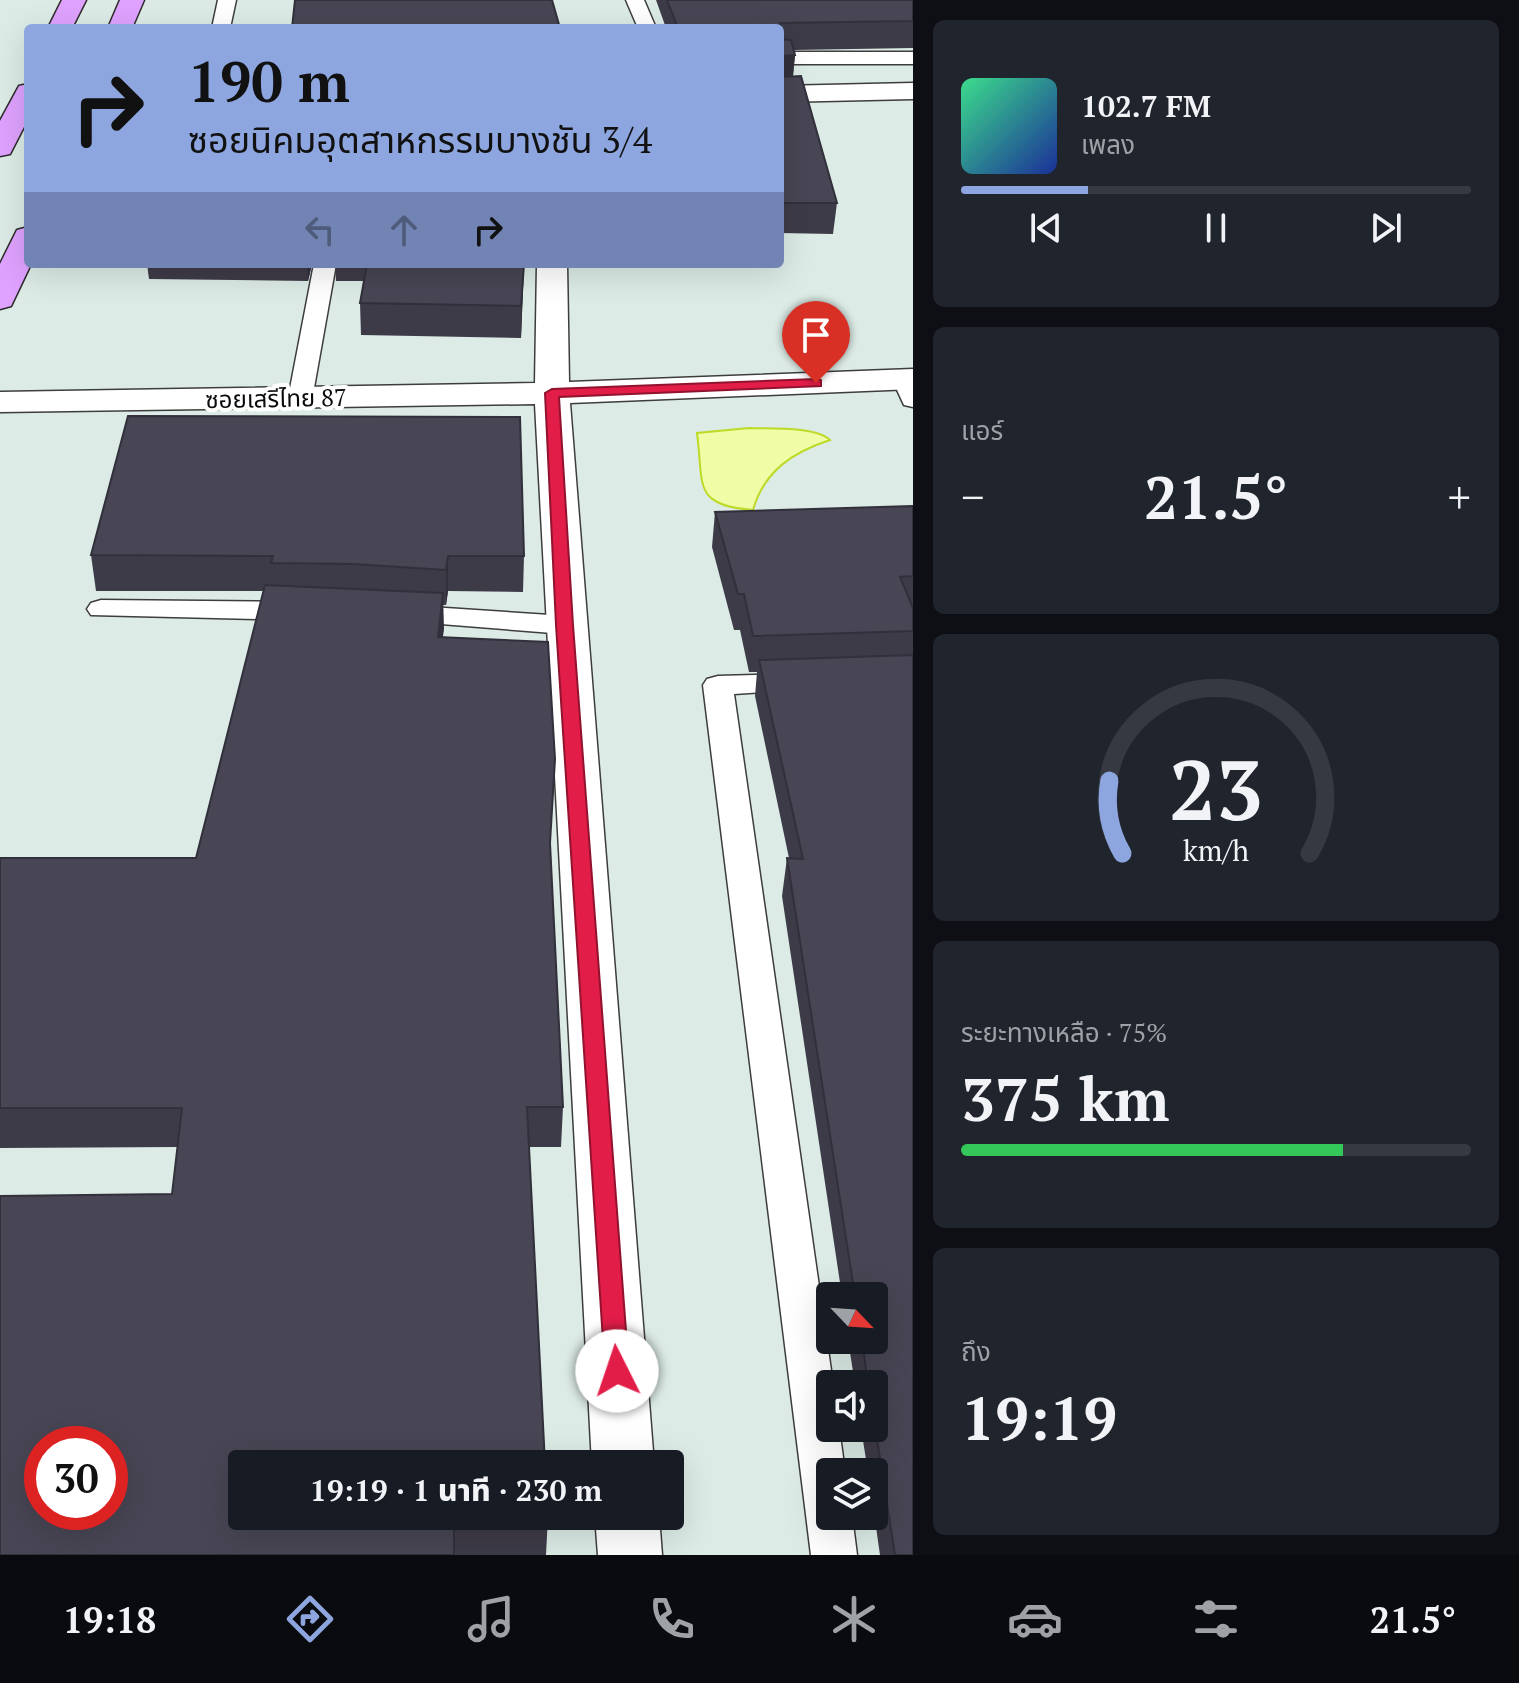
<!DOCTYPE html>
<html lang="th">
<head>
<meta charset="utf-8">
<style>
  body { margin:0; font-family:"PT Serif","Noto Sans Thai",serif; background:#20242c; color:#f1f3f6; height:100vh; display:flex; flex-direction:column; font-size:30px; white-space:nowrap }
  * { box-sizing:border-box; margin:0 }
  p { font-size:26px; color:#9ea1a6 }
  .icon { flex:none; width:44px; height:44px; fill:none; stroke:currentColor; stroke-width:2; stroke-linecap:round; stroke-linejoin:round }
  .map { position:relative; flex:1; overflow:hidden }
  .drawer { display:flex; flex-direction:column; gap:20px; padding:20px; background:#0d0f14; width:606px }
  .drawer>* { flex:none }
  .guide { position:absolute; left:24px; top:24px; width:760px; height:244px; border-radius:8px; box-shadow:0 8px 32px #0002; background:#8ea6e0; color:#111; overflow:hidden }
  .needle { width:52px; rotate:115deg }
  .fabs { position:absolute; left:816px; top:1282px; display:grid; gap:16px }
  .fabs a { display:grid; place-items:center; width:72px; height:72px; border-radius:8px; background:#171b24; box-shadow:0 8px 32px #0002; font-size:40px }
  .speed { position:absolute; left:24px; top:1426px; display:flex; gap:16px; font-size:40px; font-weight:700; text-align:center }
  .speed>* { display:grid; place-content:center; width:104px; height:104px; border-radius:50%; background:#171b24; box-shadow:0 8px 32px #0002; line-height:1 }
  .speed .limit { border:12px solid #d22; background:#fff; color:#111 }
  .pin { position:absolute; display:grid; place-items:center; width:68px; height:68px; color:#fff; margin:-82px -34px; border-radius:50% 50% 50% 0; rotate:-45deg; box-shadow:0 0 8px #0007 }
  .pin .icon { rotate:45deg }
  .me { position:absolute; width:88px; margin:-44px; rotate:356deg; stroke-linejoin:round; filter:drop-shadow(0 0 6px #0008) }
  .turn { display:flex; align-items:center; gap:28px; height:168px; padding:0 32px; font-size:36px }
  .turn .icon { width:104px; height:104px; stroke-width:2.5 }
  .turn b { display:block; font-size:56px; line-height:68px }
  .lanes { display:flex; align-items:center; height:76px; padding:0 32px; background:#0003; justify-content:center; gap:40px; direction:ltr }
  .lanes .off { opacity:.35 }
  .big { font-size:60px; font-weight:800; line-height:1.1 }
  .drawer .widget { flex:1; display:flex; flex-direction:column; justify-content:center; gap:12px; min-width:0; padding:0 28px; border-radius:12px; background:#20242c }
  .drawer .dial { align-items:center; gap:0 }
  .dial svg { height:208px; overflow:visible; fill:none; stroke:#363941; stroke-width:7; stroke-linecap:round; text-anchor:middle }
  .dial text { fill:#f1f3f6; stroke:none }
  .song { display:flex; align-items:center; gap:24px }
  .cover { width:96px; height:96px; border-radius:12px; background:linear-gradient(135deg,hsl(150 70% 55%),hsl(230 70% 35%)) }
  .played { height:8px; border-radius:4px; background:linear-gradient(90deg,#8ea6e0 25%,#363941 25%) }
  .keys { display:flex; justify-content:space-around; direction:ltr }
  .heat { display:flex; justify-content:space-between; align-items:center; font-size:44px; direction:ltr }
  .charge { height:12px; border-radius:6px; background:linear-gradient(90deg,#34c759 75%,#363941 0) }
  .trip { position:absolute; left:228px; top:1450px; width:456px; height:80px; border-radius:8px; background:#171b24; box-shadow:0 8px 32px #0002; font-weight:800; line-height:80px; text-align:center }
  .menu { display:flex; height:128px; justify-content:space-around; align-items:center; background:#090b0e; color:#9ea1a6 }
  .menu .icon { width:56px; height:56px }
  .menu .on { color:#8ea6e0 }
  .menu b { font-size:36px; color:#f1f3f6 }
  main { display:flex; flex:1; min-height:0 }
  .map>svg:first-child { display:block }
  .industrial { fill:#dcebe6; fill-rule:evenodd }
  .water { fill:#f0fca6; stroke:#bcda26; stroke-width:2 }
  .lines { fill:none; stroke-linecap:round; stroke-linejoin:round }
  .lane-casing { stroke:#3d3d3d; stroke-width:3 }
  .street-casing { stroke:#3d3d3d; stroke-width:3 }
  .secondary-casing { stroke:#2c2c2c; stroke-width:3 }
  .lane { fill:#fff; fill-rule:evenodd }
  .street { fill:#fff; fill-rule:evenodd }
  .secondary { fill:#dfa2ff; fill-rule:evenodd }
  .wall { fill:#3e3b48 }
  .shaded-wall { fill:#32303b }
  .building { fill:#484554; stroke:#32303b; stroke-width:2; fill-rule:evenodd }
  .route { fill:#e11d48; stroke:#92132f; stroke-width:2 }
  .labels { text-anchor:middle; stroke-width:8; stroke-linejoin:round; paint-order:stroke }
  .far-street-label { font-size:24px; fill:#0a0a0a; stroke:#fff }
</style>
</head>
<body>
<main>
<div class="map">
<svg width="913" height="1555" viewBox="0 0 913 1555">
  <rect width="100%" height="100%" fill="#f5e7ff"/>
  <!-- industrial -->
  <path class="industrial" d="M0,0H913V1555H0ZM28,28H780V264H28ZM830,1296H874V1340H830ZM830,1384H874V1428H830ZM42,1444H110V1512H42ZM242,1464H670V1516H242ZM830,1472H874V1516H830Z"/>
  <!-- water -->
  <path class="water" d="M749,428C768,429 816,426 830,440C793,452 764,471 753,510C692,505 704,486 697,433Z"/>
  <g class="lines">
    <!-- lane casing -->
    <g class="lane-casing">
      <g id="lane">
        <polygon points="218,0 236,0 230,28 212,28"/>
        <polygon points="626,0 644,0 656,28 638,28"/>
        <rect x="780" y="52" width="133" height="12"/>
        <polygon points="314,264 336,264 312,399 309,404 291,404 288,399"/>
        <polygon points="904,372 913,374 913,407 904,405 892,379 895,374"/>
        <polygon points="101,600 302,602 312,605 316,611 312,617 302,620 91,615 87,609 91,603"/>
        <polygon points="400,605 565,616 575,619 580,625 575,631 565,634 390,620 386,614 390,608"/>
        <polygon points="797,674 808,677 812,683 808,689 734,694 833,1384 830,1384 830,1428 839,1428 845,1472 830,1472 830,1516 852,1516 857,1555 811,1555 703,685 707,679 718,676"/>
      </g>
    </g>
    <!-- street casing -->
    <g class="street-casing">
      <g id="street">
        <polygon points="913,83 913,99 780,102 780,86"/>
        <polygon points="537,264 567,264 569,382 913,369 913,389 570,403 654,1464 592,1464 535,404 0,412 0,392 535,383"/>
        <polygon points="595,1516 659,1516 662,1555 598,1555"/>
      </g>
    </g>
    <!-- secondary casing -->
    <g class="secondary-casing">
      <g id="secondary">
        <polygon points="62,0 86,0 72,28 48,28"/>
        <polygon points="120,0 144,0 132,28 108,28"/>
        <polygon points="28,84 28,119 10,154 0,156 0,121 19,86"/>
        <polygon points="28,227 28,264 31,264 11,306 0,309 0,264 17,230"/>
      </g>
    </g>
    <!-- lane -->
    <use href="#lane" class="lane"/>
    <!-- street -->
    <use href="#street" class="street"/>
    <!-- secondary -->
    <use href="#secondary" class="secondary"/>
  </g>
  <!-- wall -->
  <g class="wall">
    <polygon points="656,0 913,0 913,48 794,50 795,55 793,77 837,203 833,234 780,233 780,28 666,28"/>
    <polygon points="147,264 312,264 308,281 149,279"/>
    <polygon points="335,264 524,264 521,338 361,335 360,303 364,281 336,281"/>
    <polygon points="913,506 913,1555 880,1555 874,1513 874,1472 868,1472 861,1428 874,1428 874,1384 855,1384 848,1340 874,1340 874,1296 842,1296 782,896 787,858 789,858 755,696 757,672 749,672 740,630 734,630 712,547 715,512"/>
    <polygon points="91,555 524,556 523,592 448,591 446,605 443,605 442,638 550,849 563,1107 561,1147 529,1147 548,1516 546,1555 0,1555 172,1194 178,1147 0,1148 0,858 196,858 264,591 96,591"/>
  </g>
  <!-- shaded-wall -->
  <g class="shaded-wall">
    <polygon points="795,55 792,83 780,84 781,56"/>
    <polygon points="307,264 312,264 308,281"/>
    <polygon points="524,264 521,338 521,306"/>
    <polygon points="448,556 448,591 446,605 446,570"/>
    <polygon points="443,593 444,629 438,674 438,637"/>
  </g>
  <!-- building -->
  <g class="building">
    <polygon points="295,0 552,0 560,28 292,28"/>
    <polygon points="667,0 913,0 913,21 780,23 781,39 791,40 795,55 781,56 780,68 780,28 678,28"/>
    <polygon points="780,74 783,77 801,76 837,203 780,203"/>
    <polygon points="367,264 524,264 521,306 360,303"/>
    <polygon points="128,416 520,417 524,556 448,556 446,570 353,564 271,563 273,556 91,555"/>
    <polygon points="913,506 913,576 900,577 913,608 913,631 753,636 744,594 738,594 715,512"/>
    <path d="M265,585L443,593L438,637L548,642L555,759L550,843L563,1107H527L545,1464H242V1516H548V1520L454,1522V1555H0V1196L172,1194L182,1108H0V858H196ZM42,1444H110V1512H42Z"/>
    <polygon points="913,655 913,1555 895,1555 874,1420 874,1384 868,1384 862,1340 874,1340 874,1296 855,1296 787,858 803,859 759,660"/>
  </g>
  <!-- route -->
  <polygon class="route" points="816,379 821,380 821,386 559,397 573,625 629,1371 625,1378 617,1381 608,1378 605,1371 556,625 545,393 552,389"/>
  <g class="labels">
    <!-- far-street labels -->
    <g class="far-street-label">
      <text transform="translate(276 399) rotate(-1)" y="8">ซอยเสรีไทย 87</text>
    </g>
  </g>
</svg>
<div class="fabs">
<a><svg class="needle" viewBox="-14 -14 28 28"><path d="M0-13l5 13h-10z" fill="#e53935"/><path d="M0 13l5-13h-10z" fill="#9ea1a6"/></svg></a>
<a><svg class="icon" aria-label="sound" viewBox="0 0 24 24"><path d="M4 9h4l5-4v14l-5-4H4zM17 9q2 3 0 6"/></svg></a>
<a><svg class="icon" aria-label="layers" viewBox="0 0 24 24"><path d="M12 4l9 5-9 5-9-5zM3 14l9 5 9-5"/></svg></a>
</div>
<div class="speed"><div class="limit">30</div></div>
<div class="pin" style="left:816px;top:383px;background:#d93025"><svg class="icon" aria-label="arrive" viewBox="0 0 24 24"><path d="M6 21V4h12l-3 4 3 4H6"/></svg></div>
<svg class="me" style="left:617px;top:1371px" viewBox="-20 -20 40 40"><circle r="19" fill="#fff"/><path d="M0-13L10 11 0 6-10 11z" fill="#e11d48"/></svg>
<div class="trip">19:19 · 1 นาที · 230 m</div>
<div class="guide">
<div class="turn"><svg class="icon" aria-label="right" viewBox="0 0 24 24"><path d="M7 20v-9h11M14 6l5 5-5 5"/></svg><div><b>190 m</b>ซอยนิคมอุตสาหกรรมบางชัน 3/4</div></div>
<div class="lanes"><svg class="icon off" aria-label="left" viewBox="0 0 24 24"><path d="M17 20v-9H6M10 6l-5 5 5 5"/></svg><svg class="icon off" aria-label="ahead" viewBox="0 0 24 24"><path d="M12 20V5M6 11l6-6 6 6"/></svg><svg class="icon" aria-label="right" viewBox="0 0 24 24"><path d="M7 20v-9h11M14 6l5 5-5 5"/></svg></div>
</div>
</div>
<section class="drawer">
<div class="widget">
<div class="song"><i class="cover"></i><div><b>102.7 FM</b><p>เพลง</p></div></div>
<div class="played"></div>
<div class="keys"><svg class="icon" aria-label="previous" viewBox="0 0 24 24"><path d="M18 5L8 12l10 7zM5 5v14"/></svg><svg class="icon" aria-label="pause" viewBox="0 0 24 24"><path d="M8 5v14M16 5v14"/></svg><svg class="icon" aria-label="next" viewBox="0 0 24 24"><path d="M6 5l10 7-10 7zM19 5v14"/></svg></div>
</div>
<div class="widget"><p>แอร์</p>
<div class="heat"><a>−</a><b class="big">21.5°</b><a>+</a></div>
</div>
<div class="widget dial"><svg viewBox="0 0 100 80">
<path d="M14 69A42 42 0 1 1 86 69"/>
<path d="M14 69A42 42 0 0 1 9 41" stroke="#8ea6e0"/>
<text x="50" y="56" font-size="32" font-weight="700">23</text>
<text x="50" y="72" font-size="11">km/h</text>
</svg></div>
<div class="widget"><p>ระยะทางเหลือ · 75%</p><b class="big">375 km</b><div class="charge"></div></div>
<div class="widget"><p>ถึง</p><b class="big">19:19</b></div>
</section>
</main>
<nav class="menu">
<b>19:18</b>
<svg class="icon on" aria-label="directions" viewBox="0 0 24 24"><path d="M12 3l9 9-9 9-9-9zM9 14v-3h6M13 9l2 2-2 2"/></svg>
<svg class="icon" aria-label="music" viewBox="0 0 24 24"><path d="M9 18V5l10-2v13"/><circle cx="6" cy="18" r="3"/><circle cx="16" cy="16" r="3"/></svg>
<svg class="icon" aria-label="phone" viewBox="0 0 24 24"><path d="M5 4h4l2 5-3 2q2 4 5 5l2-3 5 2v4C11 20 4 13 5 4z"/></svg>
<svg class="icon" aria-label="climate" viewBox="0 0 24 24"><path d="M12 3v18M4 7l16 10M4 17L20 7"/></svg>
<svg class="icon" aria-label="car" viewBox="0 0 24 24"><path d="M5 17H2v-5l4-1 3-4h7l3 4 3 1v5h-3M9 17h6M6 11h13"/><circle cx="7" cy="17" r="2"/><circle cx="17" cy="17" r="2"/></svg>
<svg class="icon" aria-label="filters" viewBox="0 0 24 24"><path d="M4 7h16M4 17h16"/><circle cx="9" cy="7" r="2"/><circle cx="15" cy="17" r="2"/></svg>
<b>21.5°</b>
</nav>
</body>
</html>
